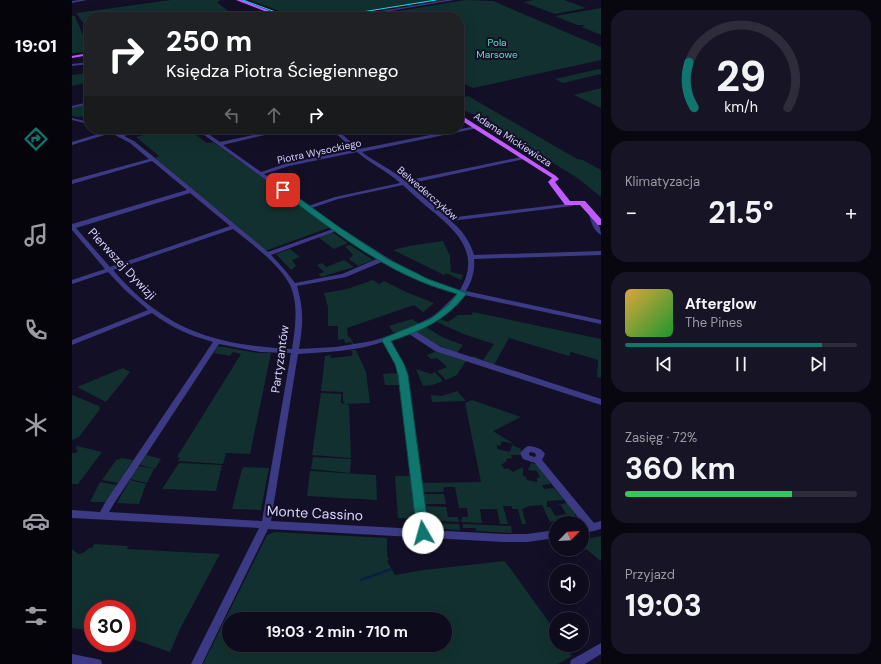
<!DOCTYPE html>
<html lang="pl">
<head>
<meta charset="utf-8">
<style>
  body { margin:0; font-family:"DM Sans",sans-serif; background:#171425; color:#f1f3f6; height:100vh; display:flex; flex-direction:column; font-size:15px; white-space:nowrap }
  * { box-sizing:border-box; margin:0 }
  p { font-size:13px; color:#9b9ba3 }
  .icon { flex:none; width:22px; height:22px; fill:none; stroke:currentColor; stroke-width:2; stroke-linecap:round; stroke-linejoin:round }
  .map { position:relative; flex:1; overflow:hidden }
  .details { display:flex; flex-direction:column; gap:10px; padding:10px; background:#08060f; width:280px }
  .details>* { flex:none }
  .guide { position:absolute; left:12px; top:12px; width:380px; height:122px; border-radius:16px; box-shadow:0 4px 16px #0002,0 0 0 1px #2e2b3b; background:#202124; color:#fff; overflow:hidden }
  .needle { width:26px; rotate:66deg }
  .controls { position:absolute; left:477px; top:516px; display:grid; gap:8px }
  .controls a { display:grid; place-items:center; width:40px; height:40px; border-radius:50%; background:#0e0b1c; box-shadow:0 4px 16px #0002,0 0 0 1px #2e2b3b; font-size:20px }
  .speed { position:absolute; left:12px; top:600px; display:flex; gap:8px; font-size:20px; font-weight:700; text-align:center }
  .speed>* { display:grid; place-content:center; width:52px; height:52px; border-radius:50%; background:#0e0b1c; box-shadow:0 4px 16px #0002,0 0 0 1px #2e2b3b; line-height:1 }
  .speed .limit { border:6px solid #d22; background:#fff; color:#111 }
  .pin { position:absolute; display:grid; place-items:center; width:34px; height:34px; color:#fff; margin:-17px; border-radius:8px; box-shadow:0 2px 6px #0006 }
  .me { position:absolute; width:44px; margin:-22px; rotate:353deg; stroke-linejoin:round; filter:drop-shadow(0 0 3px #0008) }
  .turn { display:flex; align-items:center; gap:14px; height:84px; padding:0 16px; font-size:18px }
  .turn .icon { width:52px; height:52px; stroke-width:2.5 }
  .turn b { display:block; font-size:28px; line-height:34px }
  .lanes { display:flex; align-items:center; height:38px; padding:0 16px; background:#0003; justify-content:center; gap:20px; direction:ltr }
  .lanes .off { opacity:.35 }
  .big { font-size:30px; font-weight:700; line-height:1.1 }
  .details .card { flex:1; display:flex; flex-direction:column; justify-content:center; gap:6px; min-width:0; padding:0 14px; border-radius:16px; background:#171425 }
  .details .dial { align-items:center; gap:0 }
  .dial svg { height:104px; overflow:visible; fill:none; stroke:#2e2b3b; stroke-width:7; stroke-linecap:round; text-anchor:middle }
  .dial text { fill:#f1f3f6; stroke:none }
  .song { display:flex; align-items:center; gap:12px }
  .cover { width:48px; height:48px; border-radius:6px; background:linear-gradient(135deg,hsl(40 70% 55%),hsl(130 70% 35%)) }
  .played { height:4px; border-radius:2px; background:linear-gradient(90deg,#0f766e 85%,#2e2b3b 85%) }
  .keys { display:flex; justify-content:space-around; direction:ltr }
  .heat { display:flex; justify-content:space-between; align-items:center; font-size:22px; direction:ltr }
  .charge { height:6px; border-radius:3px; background:linear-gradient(90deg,#34c759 72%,#2e2b3b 0) }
  .trip { position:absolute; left:150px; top:612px; width:230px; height:40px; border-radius:20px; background:#0e0b1c; box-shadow:0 4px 16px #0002,0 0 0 1px #2e2b3b; font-weight:700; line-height:40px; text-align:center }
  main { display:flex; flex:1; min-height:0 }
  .dock { display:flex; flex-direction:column; width:72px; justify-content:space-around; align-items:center; background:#06040b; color:#9b9ba3 }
  .dock .icon { width:28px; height:28px }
  .dock .current { color:#0f766e }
  .dock b { font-size:18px; color:#f1f3f6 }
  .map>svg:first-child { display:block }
  .green { fill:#12302f; fill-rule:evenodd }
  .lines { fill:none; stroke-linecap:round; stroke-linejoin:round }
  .stream { stroke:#0a1f44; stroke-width:2.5 }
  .minor { fill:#3d3a85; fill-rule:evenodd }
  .major { fill:#c25bff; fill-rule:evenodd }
  .tram { stroke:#00e5ff; stroke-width:1 }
  .route { fill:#0f766e; stroke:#0a4d48 }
  .labels { text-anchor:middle; stroke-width:4; stroke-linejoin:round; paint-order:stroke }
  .far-park-label { font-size:10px; fill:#5fe0c0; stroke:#130f26 }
  .far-street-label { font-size:10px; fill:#d9d4ff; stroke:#130f26 }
  .street-label { font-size:12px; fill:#d9d4ff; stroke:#130f26 }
  .near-street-label { font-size:14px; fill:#d9d4ff; stroke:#130f26 }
</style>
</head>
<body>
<main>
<nav class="dock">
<b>19:01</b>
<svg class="icon current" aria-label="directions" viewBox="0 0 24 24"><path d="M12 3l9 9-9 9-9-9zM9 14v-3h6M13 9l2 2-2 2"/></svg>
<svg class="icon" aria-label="music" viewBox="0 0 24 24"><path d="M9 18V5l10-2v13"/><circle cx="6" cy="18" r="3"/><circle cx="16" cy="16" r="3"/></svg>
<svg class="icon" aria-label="phone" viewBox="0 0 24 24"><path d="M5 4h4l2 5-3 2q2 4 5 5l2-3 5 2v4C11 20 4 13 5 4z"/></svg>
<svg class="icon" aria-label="climate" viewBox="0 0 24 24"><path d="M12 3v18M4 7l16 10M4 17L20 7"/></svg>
<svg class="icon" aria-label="car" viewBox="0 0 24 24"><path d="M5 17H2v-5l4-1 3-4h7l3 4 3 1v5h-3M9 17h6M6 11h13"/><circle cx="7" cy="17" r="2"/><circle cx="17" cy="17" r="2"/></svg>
<svg class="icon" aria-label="filters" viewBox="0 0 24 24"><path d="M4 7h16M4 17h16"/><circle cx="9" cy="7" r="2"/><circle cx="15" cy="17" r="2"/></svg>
</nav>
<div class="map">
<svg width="529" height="664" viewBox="0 0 529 664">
  <rect width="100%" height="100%" fill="#130f26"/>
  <!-- green -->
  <g class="green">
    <polygon points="99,0 149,0 145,2 161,15 192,12 205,17 17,17 17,28 15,28 4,13"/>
    <polygon points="177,0 373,0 259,17 224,17"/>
    <polygon points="393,0 421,1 529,47 529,60 401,88 387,81 387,17 291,17"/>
    <polygon points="462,0 492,0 514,8 483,14 451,2"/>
    <polygon points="529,8 529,35 510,27 513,25 505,25 483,16"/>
    <polygon points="0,16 3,16 11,35 13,52 0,53"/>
    <polygon points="527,69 529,70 529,74 491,83 483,79"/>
    <polygon points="16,73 17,82 0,86 0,75"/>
    <polygon points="529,88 529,108 502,95"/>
    <polygon points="396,96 505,159 511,160 529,170 529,197 507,179 405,116 387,108 387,102 389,101 387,99"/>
    <polygon points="17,104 17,115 7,117 0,116 0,108"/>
    <polygon points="78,129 116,129 135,143 141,142 259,227 193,251 83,158 87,156 64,137 71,135 69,132"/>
    <polygon points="260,232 276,243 262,249 247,238 248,236"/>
    <polygon points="371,241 378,256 379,272 391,275 389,280 374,273 372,275 366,272 321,250 337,246"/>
    <polygon points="278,245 301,260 286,266 277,259 281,255 273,246"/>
    <polygon points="218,249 228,257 220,260 224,266 219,270 204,254"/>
    <polygon points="272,260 282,267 249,277 247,274 252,272 245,265 250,263 254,267"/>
    <polygon points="301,280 307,284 312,281 334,292 362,303 351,312 342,305 275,328 276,337 278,337 282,345 280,345 279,342 273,343 272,339 266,340 266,326 256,326 256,307 252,293 275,289"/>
    <polygon points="401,312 529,339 529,378 525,377 526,360 499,352 497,356 437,338 422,365 400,358 401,356 411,360 422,344 391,334 365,322 368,319 376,322 386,315 399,315"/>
    <polygon points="340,319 348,324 326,333 321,332 317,326 329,322 330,324 330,322"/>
    <polygon points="354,327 370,337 391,345 385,353 361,343 344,332"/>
    <polygon points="146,346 186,353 199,353 178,454 154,453 151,464 106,461 108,458 105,457 169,354 161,352 158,356 142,353"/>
    <polygon points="279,350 284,350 294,372 298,403 273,404 271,401 271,392 249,391 253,356 259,355 258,357 260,358 279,356 281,354"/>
    <polygon points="365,351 394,361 385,375 374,380 365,371 375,367 365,358 359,359 355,355"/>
    <polygon points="51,368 58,372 34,402 5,387"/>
    <polygon points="344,369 359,374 363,372 371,381 360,385 351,386"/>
    <polygon points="326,373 328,385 313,385 311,374"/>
    <polygon points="385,391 394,401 360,402 359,395 370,396"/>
    <polygon points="249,393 269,394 269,403 277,405 279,458 240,455"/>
    <polygon points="0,395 27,406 28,409 7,437 0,440"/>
    <polygon points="400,400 449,417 421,431 442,444 430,441 428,446 425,445 425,449 438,452 440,445 449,449 448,455 439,455 440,458 434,459 435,461 429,465 433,469 436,468 441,472 451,467 451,476 454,477 455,480 465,482 465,478 468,477 465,471 456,470 459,463 464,464 479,484 470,485 472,489 482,488 492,500 475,501 475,507 478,507 483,516 494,514 489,505 484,505 495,503 503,514 503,517 478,522 470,505 457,506 450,509 454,524 450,524 446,509 440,509 440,506 431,506 436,524 428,524 425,509 408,509 410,523 389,522 390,517 396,517 395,508 387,508 383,487 372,487 371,492 350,492 350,483 409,482 393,403"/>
    <polygon points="5,446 30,452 6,484 0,484 0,453 4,453 6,450 4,449"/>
    <polygon points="74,455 89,459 83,469 68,465"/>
    <polygon points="241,457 279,459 278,473 239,469"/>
    <polygon points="50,458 61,460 46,483 30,480 44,460"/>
    <polygon points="107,463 150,465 144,491 90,489"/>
    <polygon points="67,466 82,469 75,483 58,479"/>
    <polygon points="172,467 197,468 189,510 160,509 170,469"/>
    <polygon points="238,471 304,475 305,500 235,496"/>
    <polygon points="323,476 340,476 344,519 326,518"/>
    <polygon points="58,480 74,484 67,504 45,503"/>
    <polygon points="28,482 45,485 33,502 18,502"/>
    <polygon points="351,494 372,494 374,504 352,504"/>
    <polygon points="352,506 374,507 376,517 386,517 387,522 354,520"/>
    <polygon points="354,523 387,524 388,530 357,528"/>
    <polygon points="391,524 439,526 440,533 404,531 404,528 391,528"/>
    <path d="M202,532L315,538V555L317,560L315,561L323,575L352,570L433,561L484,632V645H493L500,656L486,664H131L195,535ZM157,619H373V645H157Z"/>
    <polygon points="529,536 529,561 510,546 510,540"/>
    <polygon points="22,544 56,546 55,549 148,554 108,629 98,652 55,637 55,609 21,609 21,631 0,628 0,549 6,554 11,553 17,548 20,548"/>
  </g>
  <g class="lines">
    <!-- stream -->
    <polyline class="stream" points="289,580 319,569"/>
    <!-- minor -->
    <g class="minor">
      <polygon points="7,0 15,0 0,3 0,1"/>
      <polygon points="374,0 382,0 283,17 275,17"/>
      <polygon points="17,62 17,64 0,66 0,64"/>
      <polygon points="17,102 17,104 0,108 0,106"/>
      <polygon points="0,118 17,122 17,124 0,120"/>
      <path d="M404,126L406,127V128L290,152C304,163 320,169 333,181L454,156V158L452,159L336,184L376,218L502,203V205L500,206L379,221C390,230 398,241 402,255L529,251V255L402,259C403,271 400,281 394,291L529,320V324L392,295L367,318L343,331L369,347L529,399V405L363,351L337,334L317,340L332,364L335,375L355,530L431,534H455L484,530V538L455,542H431L196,529L130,664H119L187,528L0,518V510L28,512L34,501L141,342C119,336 98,327 80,313L0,345V340L76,310L53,290L36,272L0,284V280L33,269L0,230V224L115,190L80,161L0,184V180L77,159L58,143L39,133L0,145V142L36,131L34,129H40L49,134L64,129H71L52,136L62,141L83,158L196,252L261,229L124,129H129L148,142L210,129H218L151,145L189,172L216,163L282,150L259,129H264L287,149ZM285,152C299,164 315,171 328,183L263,197L236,206L192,174L217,166ZM331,185C338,192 346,199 354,206C381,228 411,251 388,290C356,283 329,267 302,249C281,236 260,223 240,208L266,199ZM118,193L158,226L38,267L4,228ZM161,229C179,243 208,265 218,285C227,305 223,329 220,349C188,347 156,344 127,333C93,321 64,297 41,270ZM264,231L307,258L270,274L223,283L212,269L199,255ZM312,261C335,276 359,287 386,293L363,315L333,331L300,341L264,347L227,349C231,325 232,310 225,286L274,277ZM311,342L324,364L327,375L346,529L199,521L226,354C255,352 284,351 311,342ZM147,344L188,352L219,353L190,521L37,512L41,505Z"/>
      <path d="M520,212L523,214C525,221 529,228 529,235C521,230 519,222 517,214Z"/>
      <path d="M457,446C464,447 469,448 473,454L470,460L522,523L529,521V529L510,534V526H513L463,463L451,459L448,453L454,447ZM458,452L463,453L464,456L462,457L457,455V454Z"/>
      <polygon points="529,643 529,654 513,664 498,664 499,660"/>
      <polygon points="0,654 25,659 29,660 30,664 0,664"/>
    </g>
    <!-- major -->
    <g class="major">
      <polygon points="164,0 170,0 214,17 208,17"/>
      <polygon points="17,53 17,55 0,58 0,56"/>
      <polygon points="387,114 484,176 487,179 483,182 498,201 513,201 529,219 529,225 526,225 508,205 493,205 476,182 480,178 387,119"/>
    </g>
    <!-- tram -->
    <g class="tram">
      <polyline points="171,0 217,17"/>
      <polyline points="259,17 364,0"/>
    </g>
  </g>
  <!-- route -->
  <path class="route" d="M208,188H213L267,227L314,258L356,279L395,293C375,320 349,331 319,341L332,364L336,375L357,533L355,536L351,538L346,536L345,533L326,375L323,364L309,339L358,319L376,305L385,294C373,290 361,287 350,282C298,261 253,224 208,191Z"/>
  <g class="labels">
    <!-- far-park labels -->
    <g class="far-park-label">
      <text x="425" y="46">Pola<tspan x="425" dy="12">Marsowe</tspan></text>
    </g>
    <!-- far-street labels -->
    <g class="far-street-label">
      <text transform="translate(441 139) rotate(33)" y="4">Adama Mickiewicza</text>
      <text transform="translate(247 151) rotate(-12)" y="4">Piotra Wysockiego</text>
      <text transform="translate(356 193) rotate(41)" y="4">Belwederczyków</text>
    </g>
    <!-- street labels -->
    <g class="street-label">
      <text transform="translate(50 264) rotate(47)" y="4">Pierwszej Dywizji</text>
      <text transform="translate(208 359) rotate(-82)" y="4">Partyzantów</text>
    </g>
    <!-- near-street labels -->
    <g class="near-street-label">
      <text transform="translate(243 513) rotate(3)" y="5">Monte Cassino</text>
    </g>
  </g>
</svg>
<div class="controls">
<a><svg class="needle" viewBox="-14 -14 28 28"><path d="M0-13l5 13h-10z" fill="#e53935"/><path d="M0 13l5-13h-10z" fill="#9b9ba3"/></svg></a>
<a><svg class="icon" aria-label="sound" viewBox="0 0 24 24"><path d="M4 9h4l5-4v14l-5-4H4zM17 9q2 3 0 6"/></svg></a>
<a><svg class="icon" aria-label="layers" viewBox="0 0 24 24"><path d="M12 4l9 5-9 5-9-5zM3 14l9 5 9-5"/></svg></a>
</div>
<div class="speed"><div class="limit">30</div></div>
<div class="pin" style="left:211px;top:190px;background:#d93025"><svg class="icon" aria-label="arrive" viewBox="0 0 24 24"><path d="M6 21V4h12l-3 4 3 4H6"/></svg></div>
<svg class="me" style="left:351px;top:533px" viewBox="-20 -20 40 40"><circle r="19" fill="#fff"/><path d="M0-13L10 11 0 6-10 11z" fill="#0f766e"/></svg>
<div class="trip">19:03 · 2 min · 710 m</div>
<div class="guide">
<div class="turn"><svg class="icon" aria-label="right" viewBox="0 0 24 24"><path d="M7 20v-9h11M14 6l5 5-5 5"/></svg><div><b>250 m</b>Księdza Piotra Ściegiennego</div></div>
<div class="lanes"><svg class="icon off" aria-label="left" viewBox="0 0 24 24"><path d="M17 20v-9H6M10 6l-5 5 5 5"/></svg><svg class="icon off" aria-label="ahead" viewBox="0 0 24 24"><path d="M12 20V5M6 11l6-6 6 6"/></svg><svg class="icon" aria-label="right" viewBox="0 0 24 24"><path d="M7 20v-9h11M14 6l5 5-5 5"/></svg></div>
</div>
</div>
<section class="details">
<div class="card dial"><svg viewBox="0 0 100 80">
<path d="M14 69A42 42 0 1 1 86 69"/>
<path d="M14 69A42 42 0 0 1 10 34" stroke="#0f766e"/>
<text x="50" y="56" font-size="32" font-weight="700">29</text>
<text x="50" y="72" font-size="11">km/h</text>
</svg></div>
<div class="card"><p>Klimatyzacja</p>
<div class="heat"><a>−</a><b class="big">21.5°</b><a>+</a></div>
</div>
<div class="card">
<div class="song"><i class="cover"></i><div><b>Afterglow</b><p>The Pines</p></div></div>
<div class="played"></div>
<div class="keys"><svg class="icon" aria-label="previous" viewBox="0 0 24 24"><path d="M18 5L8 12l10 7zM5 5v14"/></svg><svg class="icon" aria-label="pause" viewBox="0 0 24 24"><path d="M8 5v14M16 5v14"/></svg><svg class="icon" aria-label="next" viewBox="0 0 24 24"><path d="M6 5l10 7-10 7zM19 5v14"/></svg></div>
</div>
<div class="card"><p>Zasięg · 72%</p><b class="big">360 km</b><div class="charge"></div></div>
<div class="card"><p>Przyjazd</p><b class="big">19:03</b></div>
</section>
</main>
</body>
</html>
